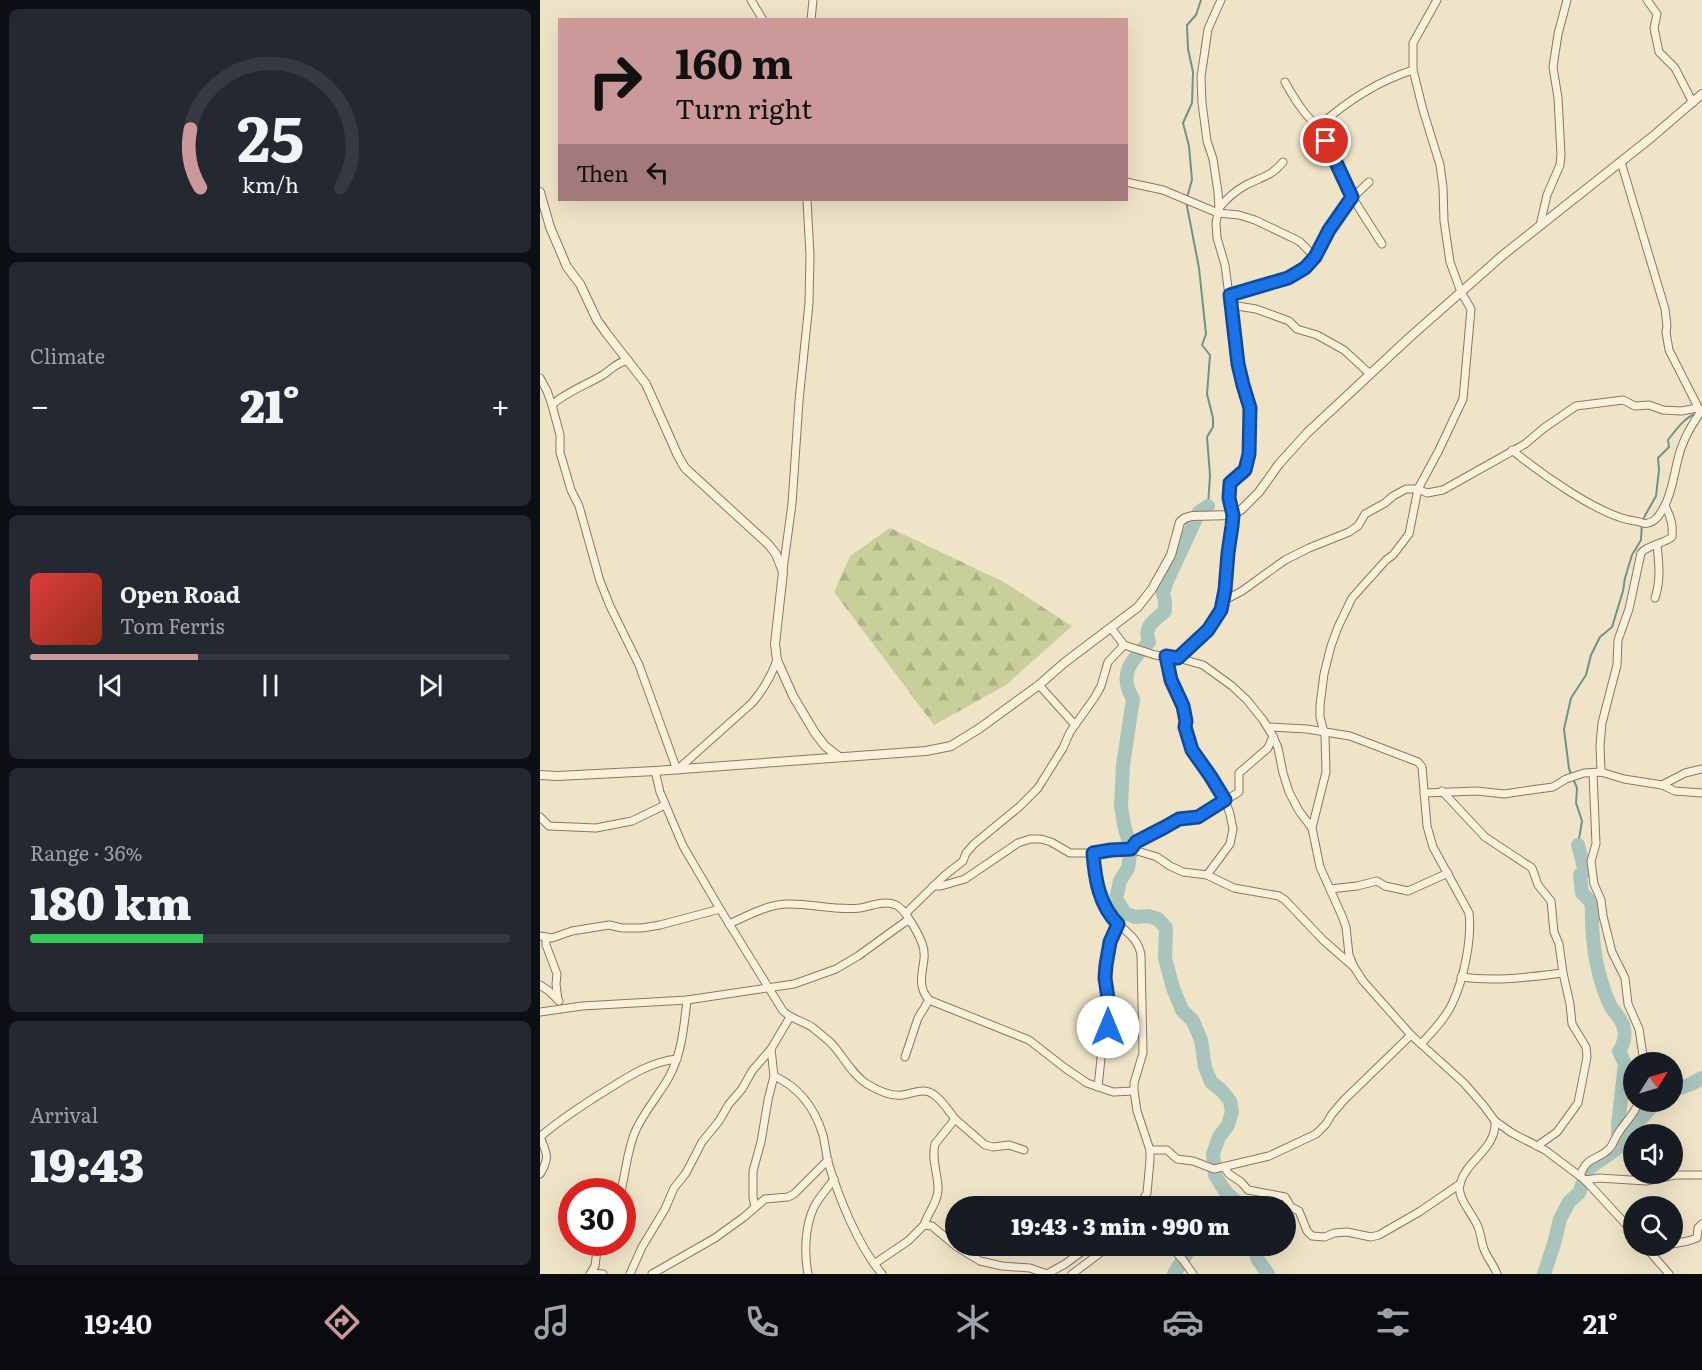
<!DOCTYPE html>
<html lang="en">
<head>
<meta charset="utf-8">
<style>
  body { margin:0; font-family:Literata,serif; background:#242831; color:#f1f3f6; height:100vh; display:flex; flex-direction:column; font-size:22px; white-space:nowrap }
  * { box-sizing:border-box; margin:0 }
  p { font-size:20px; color:#9ea1a6 }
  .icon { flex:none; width:33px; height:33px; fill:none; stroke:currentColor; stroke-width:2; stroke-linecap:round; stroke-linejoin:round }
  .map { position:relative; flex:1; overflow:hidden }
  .panel { display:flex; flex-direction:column; gap:9px; padding:9px; background:#0d0f14; width:540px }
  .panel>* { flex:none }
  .banner { position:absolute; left:18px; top:18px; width:570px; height:183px; border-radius:0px; box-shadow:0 6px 24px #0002; background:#cc999b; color:#111; overflow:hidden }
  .needle { width:39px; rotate:53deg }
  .buttons { position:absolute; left:1083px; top:1052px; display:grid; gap:12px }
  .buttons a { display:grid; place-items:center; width:60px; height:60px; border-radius:50%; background:#171b24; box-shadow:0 6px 24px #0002; font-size:30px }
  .speed { position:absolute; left:18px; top:1178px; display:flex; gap:12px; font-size:30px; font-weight:700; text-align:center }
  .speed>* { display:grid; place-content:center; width:78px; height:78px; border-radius:50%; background:#171b24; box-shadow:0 6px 24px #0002; line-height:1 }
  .speed .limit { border:9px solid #d22; background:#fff; color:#111 }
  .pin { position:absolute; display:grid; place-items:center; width:51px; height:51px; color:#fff; margin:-26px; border:3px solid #fff; border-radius:50%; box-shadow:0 2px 6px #0007 }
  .me { position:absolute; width:66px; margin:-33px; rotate:0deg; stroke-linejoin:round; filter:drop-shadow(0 0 4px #0008) }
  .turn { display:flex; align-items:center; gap:21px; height:126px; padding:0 18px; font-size:27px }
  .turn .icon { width:78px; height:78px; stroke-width:2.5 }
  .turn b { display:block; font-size:42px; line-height:51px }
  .then { display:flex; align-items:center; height:57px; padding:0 18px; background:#0003; gap:12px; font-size:22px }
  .big { font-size:45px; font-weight:800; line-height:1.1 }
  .panel .tile { flex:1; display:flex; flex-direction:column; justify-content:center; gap:9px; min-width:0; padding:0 21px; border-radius:9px; background:#242831 }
  .panel .dial { align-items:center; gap:0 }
  .dial svg { height:156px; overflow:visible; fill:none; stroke:#363941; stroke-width:7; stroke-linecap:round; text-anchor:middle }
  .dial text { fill:#f1f3f6; stroke:none }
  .song { display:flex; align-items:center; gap:18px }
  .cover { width:72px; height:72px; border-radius:9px; background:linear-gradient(135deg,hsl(0 70% 55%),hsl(10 70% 35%)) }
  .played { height:6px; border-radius:3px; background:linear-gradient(90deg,#cc999b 35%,#363941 35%) }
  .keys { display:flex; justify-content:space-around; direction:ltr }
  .heat { display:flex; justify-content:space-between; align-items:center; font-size:33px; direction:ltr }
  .charge { height:9px; border-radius:4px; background:linear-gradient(90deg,#34c759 36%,#363941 0) }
  .trip { position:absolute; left:405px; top:1196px; width:351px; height:60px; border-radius:30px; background:#171b24; box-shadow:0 6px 24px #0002; font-weight:800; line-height:60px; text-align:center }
  .tabs { display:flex; height:96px; justify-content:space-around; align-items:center; background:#090b0e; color:#9ea1a6 }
  .tabs .icon { width:42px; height:42px }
  .tabs .current { color:#cc999b }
  .tabs b { font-size:27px; color:#f1f3f6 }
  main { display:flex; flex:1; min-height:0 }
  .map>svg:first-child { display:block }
  .forest { fill:url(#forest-firs) }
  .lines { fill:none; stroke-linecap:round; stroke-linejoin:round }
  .stream { stroke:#6f938a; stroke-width:2 }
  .river { stroke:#a9c4bc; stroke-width:14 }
  .minor-casing { stroke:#8d765c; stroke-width:9 }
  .tertiary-casing { stroke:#8d765c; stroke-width:10 }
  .minor { stroke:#faf1dc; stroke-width:7 }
  .tertiary { stroke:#faf1dc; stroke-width:8 }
  .route-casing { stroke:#114b97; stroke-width:15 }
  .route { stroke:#1a73e8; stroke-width:10 }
</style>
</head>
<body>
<main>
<section class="panel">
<div class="tile dial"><svg viewBox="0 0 100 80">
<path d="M14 69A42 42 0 1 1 86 69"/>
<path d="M14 69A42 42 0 0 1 9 39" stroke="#cc999b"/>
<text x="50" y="56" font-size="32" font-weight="700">25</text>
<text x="50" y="72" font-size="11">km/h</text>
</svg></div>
<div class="tile"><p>Climate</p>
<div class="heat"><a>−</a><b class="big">21°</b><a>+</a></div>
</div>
<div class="tile">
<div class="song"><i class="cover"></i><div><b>Open Road</b><p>Tom Ferris</p></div></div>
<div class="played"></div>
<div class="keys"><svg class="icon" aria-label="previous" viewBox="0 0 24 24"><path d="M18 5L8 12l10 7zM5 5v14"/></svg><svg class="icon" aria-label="pause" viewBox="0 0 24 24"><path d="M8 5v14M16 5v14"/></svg><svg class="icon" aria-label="next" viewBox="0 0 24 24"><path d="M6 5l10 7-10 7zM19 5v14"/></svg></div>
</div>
<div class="tile"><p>Range · 36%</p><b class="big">180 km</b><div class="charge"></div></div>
<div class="tile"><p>Arrival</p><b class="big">19:43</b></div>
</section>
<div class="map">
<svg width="1162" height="1274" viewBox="0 0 1162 1274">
  <defs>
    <pattern id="forest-firs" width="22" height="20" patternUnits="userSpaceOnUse" patternTransform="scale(1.5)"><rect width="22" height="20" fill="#c9cf9b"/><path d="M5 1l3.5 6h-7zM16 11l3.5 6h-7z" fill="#aeb285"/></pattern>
  </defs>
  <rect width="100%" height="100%" fill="#f0e4c8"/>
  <!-- forest -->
  <polygon class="forest" points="350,528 462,581 532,626 466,685 394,725 294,592 310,556"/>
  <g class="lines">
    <!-- stream -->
    <g class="stream">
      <polyline points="661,0 656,15 647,25 648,49 653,72 652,103 643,123 649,146 652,180 646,201 659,268 666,334 662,345 670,355 667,394 673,418 673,427 667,437 670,475 668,506"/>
      <path d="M1038,845L1042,821L1036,803L1037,788L1029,769L1024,729L1031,698L1046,675L1051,655L1060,637L1072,627L1083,591L1085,578L1092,555L1101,540L1102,521L1116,496L1119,470L1118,458L1129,447L1128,440C1135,431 1144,418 1155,414"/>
    </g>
    <!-- river -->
    <g class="river">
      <path d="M668,506L659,512L627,581L623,593L625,601V611C614,621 603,626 609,642C591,661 578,674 593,699L583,765L581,806L584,825L591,849L588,868L580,881L576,899L585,913L595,917L608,916L618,919L626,928L625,958L633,988L642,1010L653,1021L661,1040L665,1067L671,1082L682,1091L690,1101L692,1112L688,1125L679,1137L673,1154L675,1175L685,1191L701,1206"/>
      <polyline points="1132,1091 1151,1084 1162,1078"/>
      <polyline points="1079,1139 1087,1130 1096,1124 1117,1101"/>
      <polyline points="678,1206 687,1201 700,1204"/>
      <polyline points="713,1245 718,1260 728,1274"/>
      <polyline points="634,1274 652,1245"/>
      <path d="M1004,1274L1014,1244L1020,1219L1029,1202L1039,1193L1048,1169L1079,1147L1078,1125L1085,1064L1079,1051C1084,1044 1086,1034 1083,1025C1080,1017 1073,1011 1070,1005C1055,972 1051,939 1052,903L1042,893L1040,875L1045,871L1038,845"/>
    </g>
    <!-- minor casing -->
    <g class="minor-casing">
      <g id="minor">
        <polyline points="211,0 223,20"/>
        <polyline points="1107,0 1117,14 1114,28 1119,52 1135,68 1153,103"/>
        <polyline points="271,20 273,0"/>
        <path d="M745,82C753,96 766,119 779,126L812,197L842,244"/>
        <path d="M779,126C806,102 838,81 873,70"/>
        <polyline points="1081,162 1125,309 1127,326 1126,332 1129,350 1160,411"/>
        <polyline points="586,182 623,190 678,213 699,215 715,220 759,241 775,257"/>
        <path d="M679,208C687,198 695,191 706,185C721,177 731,177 743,162"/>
        <polyline points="1000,225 1007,195 1020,165 1021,155 1018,98 1013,67 1018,34 1027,0"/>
        <path d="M690,295C714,288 744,284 765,268C778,259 782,242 790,229C800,211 813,196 829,182"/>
        <polyline points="691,305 716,309 749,321 757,329 777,335 804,350 830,374"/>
        <path d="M0,378L7,391L12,405L20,435V453L22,459L31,490L39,506L60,581L70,606L99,665L137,770L212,703C224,689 231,677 237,660"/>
        <path d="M12,405C26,392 46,385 63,375C71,369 78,362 88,360"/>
        <path d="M972,450C1000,473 1061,517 1095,521C1100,521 1103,525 1108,523C1115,522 1121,513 1124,507C1132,493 1134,474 1138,459C1142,440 1152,424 1162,410"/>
        <polyline points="243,570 252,504 259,401 269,303 270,255 267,200"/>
        <path d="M1115,598C1121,580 1119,563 1117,545"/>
        <polyline points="683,601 702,591 745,560 769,548 809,532 818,526 825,514 845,503 853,496 866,489 878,489 887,493 903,490 985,444 1004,428 1036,406 1083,400 1095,406 1109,405 1123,410 1141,411 1158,408"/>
        <polyline points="571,628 584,645 615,655 638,658 663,665 692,686 707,700 723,720 733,736 738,748 743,773 749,792 759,811 772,828 780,867 802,916 806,927 809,955 814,967 823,981 871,1035 924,1083 944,1106 955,1121 972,1133 1005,1150 1045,1180 1094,1233"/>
        <polyline points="626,656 631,680 643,706 646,721 645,727 652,750 671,777 685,800 690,814 693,829 690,844 667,875"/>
        <path d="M638,658C660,638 680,621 685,591C687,578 686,565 688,553C690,541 693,528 693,516C692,504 688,495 690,483L701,474L707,462L709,447L710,408L703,385L698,364L685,265L677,238L676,223L679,208L678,192L673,159L667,141L662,103L661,77L668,29L681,0"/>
        <polyline points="499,685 535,725"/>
        <path d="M728,727L767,729L810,736L878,762L882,767L887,826L893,847L929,913C932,939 924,979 912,1004C905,1019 892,1032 881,1044"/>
        <path d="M115,771L120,792L143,846L180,909L243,1011C252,1019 262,1021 272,1027C278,1032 284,1037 290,1042C303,1055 311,1074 327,1084C337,1090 350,1097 362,1095C373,1094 383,1087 393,1094C402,1100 409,1111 415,1119"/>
        <path d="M1061,772L1060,745L1062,723L1077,665L1078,640L1089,609L1101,553C1107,545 1123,544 1132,537C1133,525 1131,517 1125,506"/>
        <polyline points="1053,773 1056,844 1051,861 1054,884 1061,900 1063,916 1072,952 1085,978 1088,1004 1099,1029 1104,1062"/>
        <polyline points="1122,785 1145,773 1162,769"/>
        <polyline points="902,791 945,837 992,868 998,885 1011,901 1014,932 1019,944 1023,973"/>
        <polyline points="884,793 937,791 964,794 991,790 1013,787 1026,779 1044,773 1061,772 1084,779 1122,785 1135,791 1162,793"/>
        <polyline points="0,817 9,826 56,828 92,821 125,805"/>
        <polyline points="772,828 786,772 785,736 780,717 780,705 784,674 791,646 798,627 812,598 846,560 853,555 869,534 878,489 899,450 923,399 931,309 921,292 910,262 904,221 903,187 900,165 883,110 873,70 873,43 897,0"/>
        <polyline points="591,849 596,842 639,819 658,817 699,792 699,773 728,748 733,736"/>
        <path d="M553,853C555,875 557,901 573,919C584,931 598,937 601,955L603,1053L594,1083V1091L597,1111L610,1150V1160L607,1193L599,1206"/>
        <polyline points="393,886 401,886 425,879 478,843 490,839 501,839 511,842 530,853 553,853 571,850 591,849 617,857 630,866 643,872 667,875 694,888 739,896 745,900 783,940 814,967"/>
        <polyline points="790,889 817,886 837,881 845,886 868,891 908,873"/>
        <polyline points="366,913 404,876 423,861 426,853 434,844 479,807 498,788 523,748 530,732 555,697 561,686 568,662 584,645"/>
        <path d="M189,924C207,916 226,905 246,904C270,903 295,911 320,908C331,906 344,900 356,905C365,909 378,933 382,943C390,963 372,980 389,1000L378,1018L365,1057"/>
        <polyline points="0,936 12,938 32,931 69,925 82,928 102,928 120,925 180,909"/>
        <polyline points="6,937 6,945 17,974 16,984 18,1000"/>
        <path d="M921,977C956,982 988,977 1023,973L1030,1004L1032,1024L1046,1047L1047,1057L1038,1103L1017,1132L997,1146"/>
        <polyline points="0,985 9,991 19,1001"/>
        <polyline points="389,1000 489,1040 525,1068 547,1083 573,1092 594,1091"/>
        <polyline points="0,1012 42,1006 147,1000 254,984 296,969 318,956 365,922 369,921"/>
        <path d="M234,1076C259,1087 275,1109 283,1135C285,1144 286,1153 288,1162C299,1198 318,1246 342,1274"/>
        <polyline points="558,1087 562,1049 568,1027 569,1005 565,978 566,965 570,942 578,924"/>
        <path d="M955,1121C957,1149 926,1160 920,1184C916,1198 934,1215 938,1227C941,1234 941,1242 944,1249C947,1258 954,1265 957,1274"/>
        <path d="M0,1137C18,1121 37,1109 57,1096C82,1081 107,1062 137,1059"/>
        <path d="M0,1137C7,1153 10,1158 0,1174"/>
        <polyline points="610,1150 627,1150 637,1159 653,1161 674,1169 729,1156 776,1134 786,1124 792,1114 804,1100 871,1035"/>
        <polyline points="684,1167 689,1174 701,1182 708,1190 745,1197 751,1207 759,1211 767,1231 772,1236 785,1237 794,1233 807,1232 831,1237 839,1235 879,1212 920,1184"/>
        <path d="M1040,1176C1047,1155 1058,1161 1070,1148C1074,1143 1075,1137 1079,1132C1086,1121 1095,1114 1099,1101"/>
        <polyline points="1045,1180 1059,1178 1106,1181 1135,1175 1162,1175"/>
        <path d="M81,1191C86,1171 87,1151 95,1132C103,1113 119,1095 129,1077C142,1053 144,1026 147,1000"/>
        <polyline points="215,1207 213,1197 213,1171 221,1142 228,1100 234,1076 231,1049 250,1017"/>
        <path d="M384,1225C388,1213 399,1200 398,1188C398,1173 391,1160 395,1144L415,1119L445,1145L453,1147L469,1145L484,1150"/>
        <polyline points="1132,1244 1148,1241 1157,1238 1158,1228 1162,1224"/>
        <polyline points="629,1245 643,1260 653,1274"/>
        <polyline points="1104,1245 1129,1274"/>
        <polyline points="1107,1249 1126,1245"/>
        <polyline points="334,1264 368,1241 384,1225 392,1226 417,1247 440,1261 462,1266 490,1268 507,1274 525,1264 551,1245"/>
        <polyline points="51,1273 63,1274"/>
        <polyline points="50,1274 55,1266 58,1242"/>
        <polyline points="90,1274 102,1247 125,1209 134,1188 146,1173 162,1142 179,1121 189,1104 202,1089 212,1071 231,1049"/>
        <polyline points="112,1274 175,1238 204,1217 225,1199 248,1197 254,1194 288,1160"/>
        <path d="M268,1274C264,1253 265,1226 274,1207C279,1197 288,1188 294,1179"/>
        <polyline points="532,1274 571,1245"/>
      </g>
    </g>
    <!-- tertiary casing -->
    <g class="tertiary-casing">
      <g id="tertiary">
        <polyline points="0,192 10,227 27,267 40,284 57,320 67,334 106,384 138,456 145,468 228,544 236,554 243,572 235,644 237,660 253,696 275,733 285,746 299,757"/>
        <polyline points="0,775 17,776 115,771 386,751 411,746 440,728 499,685 524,663 598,607 612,589 631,555 640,522 645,518 652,516 693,515 702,509 719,492 739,464 767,433 870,337 963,255 1112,137 1162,94"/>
      </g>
    </g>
    <!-- minor -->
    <use href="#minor" class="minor"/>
    <!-- tertiary -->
    <use href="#tertiary" class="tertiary"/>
  </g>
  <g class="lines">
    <!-- route casing -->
    <g class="route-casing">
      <path id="route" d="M568,1027L569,1005L565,978L566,965L570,942L578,924C559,905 555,879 553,853L571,850L591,849L596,842L625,827L639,819L658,817L685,800L671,777L652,750L645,727L646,721L643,706L631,680L626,656L638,658L668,630L681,610L685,590L688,553L692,526L693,515L689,498L690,483L705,470L709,454L710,408L703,385L698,364L690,295L748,278L765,268L775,257L789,230L812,197L786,141"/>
    </g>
    <!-- route -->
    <use href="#route" class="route"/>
  </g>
</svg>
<div class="buttons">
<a><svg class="needle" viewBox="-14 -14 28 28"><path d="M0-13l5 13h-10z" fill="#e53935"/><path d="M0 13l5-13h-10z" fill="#9ea1a6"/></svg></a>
<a><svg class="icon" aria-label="sound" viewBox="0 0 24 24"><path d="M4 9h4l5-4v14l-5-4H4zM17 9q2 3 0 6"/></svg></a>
<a><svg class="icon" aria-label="search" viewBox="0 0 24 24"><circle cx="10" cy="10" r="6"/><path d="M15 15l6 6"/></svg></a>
</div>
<div class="speed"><div class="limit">30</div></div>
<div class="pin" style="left:786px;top:141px;background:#d93025"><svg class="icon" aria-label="arrive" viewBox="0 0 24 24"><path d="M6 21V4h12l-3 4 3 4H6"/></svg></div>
<svg class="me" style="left:568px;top:1027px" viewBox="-20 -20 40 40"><circle r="19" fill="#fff"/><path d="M0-13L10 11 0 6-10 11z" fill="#1a73e8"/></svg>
<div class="trip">19:43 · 3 min · 990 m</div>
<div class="banner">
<div class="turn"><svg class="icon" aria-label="right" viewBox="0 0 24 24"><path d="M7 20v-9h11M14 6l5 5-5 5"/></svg><div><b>160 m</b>Turn right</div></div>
<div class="then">Then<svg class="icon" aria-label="left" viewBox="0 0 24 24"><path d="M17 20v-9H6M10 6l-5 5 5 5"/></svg></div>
</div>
</div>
</main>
<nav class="tabs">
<b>19:40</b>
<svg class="icon current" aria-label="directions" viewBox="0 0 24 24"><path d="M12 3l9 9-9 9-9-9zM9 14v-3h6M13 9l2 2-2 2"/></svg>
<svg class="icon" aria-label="music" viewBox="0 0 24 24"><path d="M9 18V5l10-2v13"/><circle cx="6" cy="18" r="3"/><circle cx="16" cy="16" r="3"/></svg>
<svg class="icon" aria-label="phone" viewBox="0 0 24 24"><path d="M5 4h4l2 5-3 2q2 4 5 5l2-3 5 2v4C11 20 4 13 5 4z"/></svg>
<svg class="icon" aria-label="climate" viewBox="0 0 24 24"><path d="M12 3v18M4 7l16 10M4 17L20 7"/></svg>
<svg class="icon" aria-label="car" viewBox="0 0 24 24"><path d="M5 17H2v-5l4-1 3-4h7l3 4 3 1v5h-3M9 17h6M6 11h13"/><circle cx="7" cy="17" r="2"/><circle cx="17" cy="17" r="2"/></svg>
<svg class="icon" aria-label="filters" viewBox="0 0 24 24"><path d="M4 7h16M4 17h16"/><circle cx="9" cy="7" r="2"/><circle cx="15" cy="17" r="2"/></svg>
<b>21°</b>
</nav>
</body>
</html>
